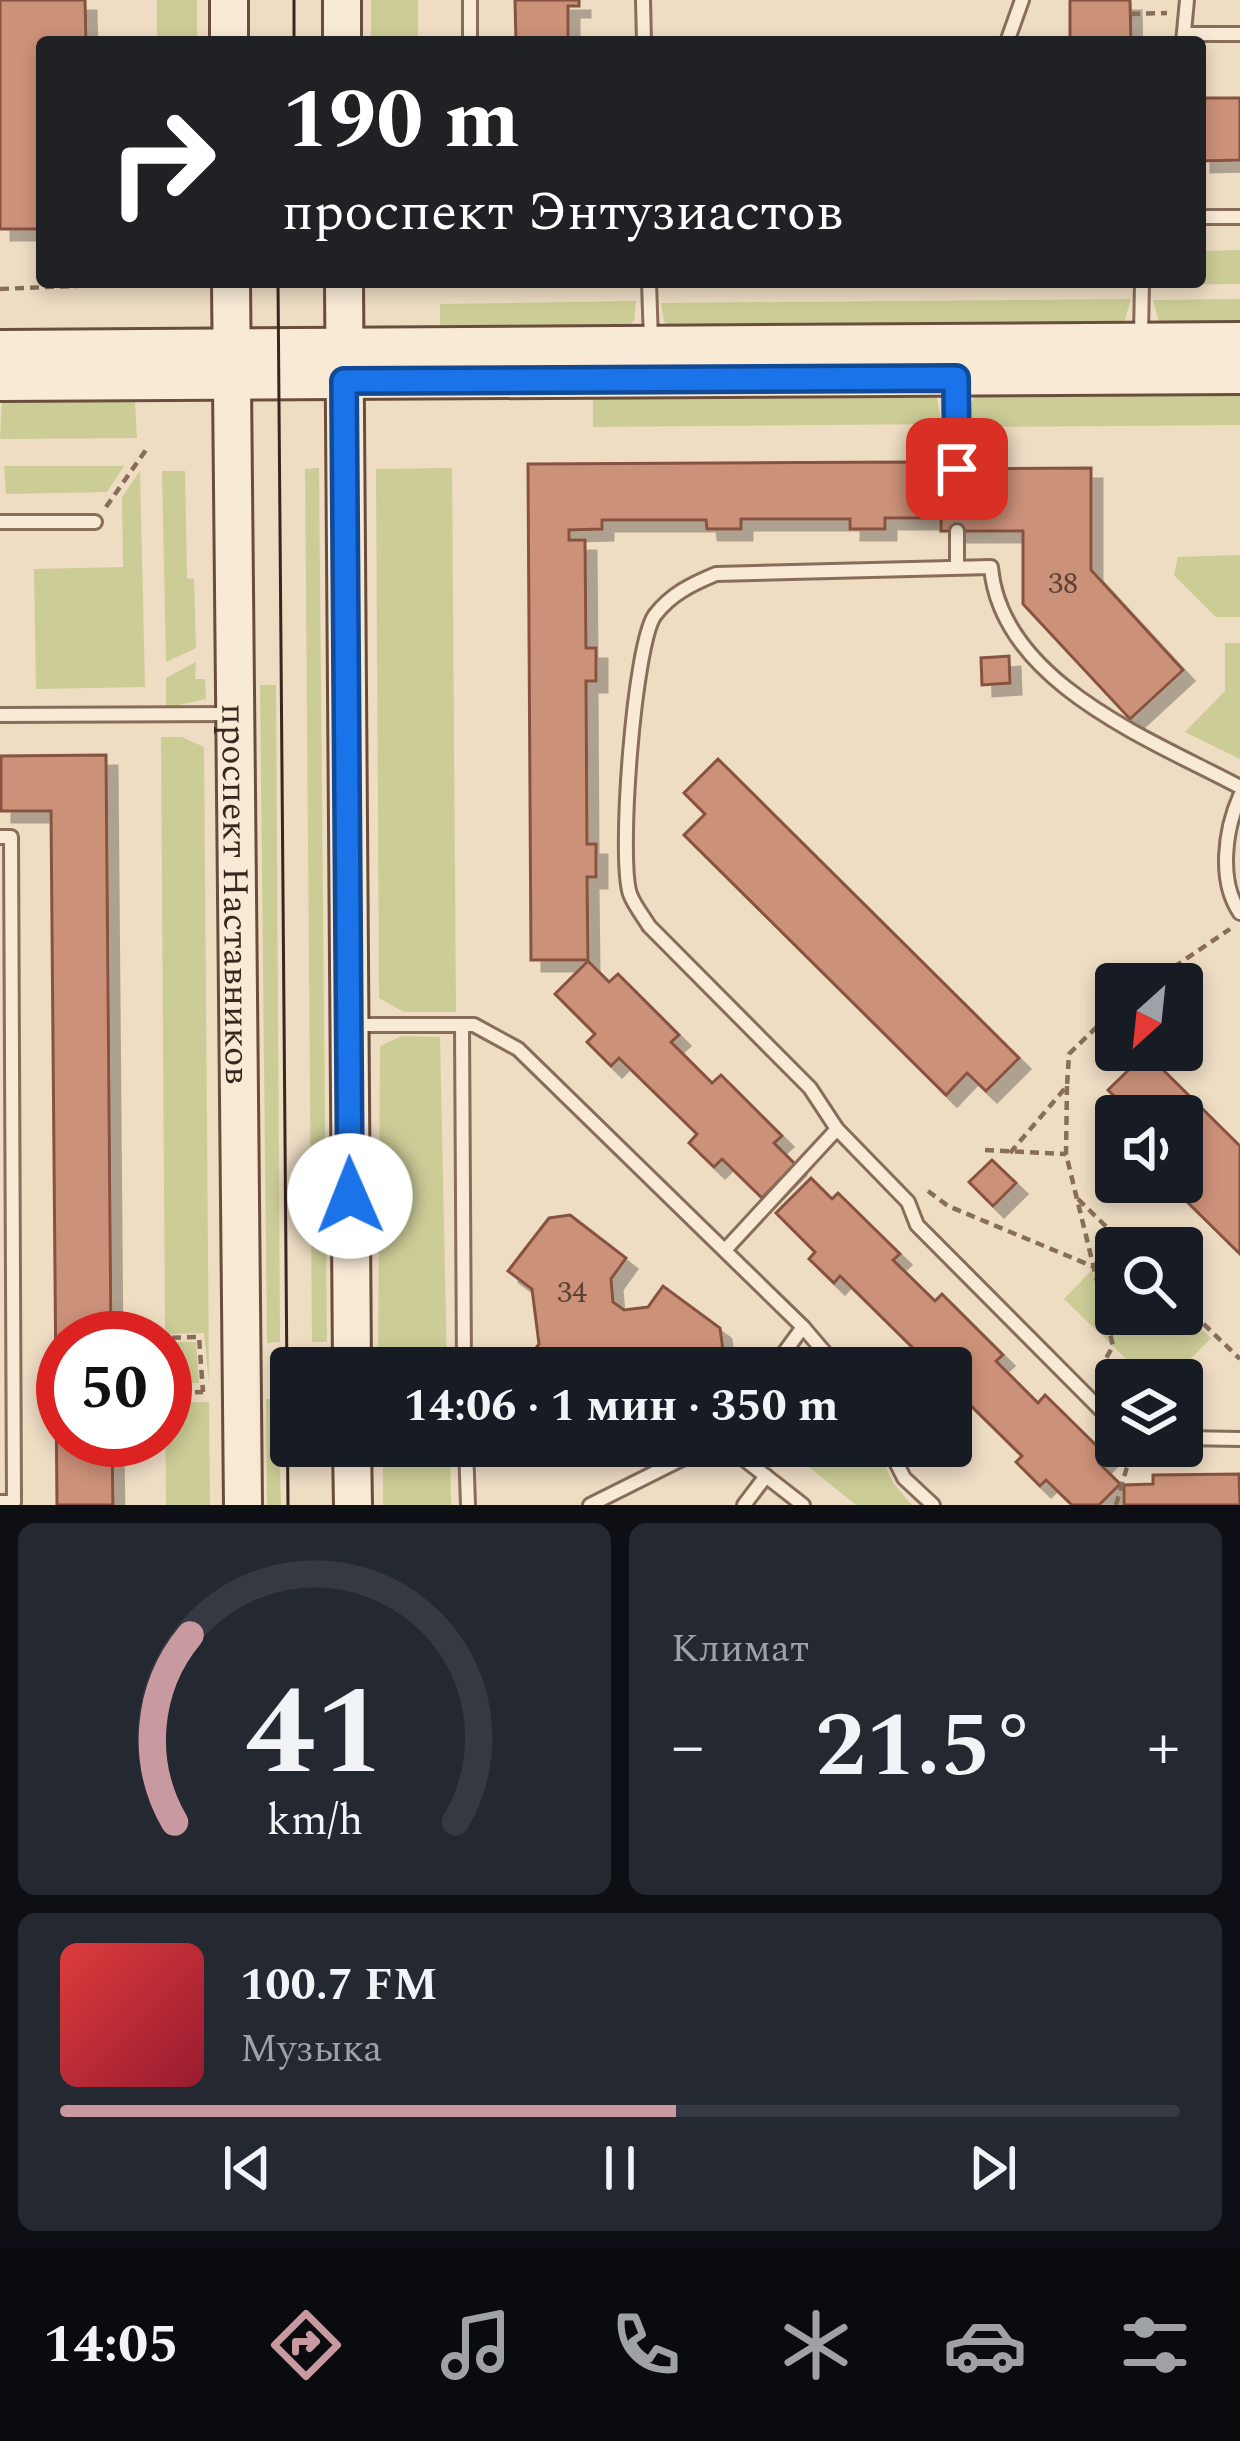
<!DOCTYPE html>
<html lang="ru">
<head>
<meta charset="utf-8">
<style>
  body { margin:0; font-family:Spectral,serif; background:#242831; color:#f1f3f6; height:100vh; display:flex; flex-direction:column; font-size:45px; white-space:nowrap }
  * { box-sizing:border-box; margin:0 }
  p { font-size:39px; color:#9ea1a6 }
  .icon { flex:none; width:66px; height:66px; fill:none; stroke:currentColor; stroke-width:2; stroke-linecap:round; stroke-linejoin:round }
  .map { position:relative; height:1505px; overflow:hidden }
  .drawer { display:flex; flex-direction:column; gap:18px; padding:18px; background:#0d0f14; flex:1 }
  .drawer>* { flex:none }
  .hud { position:absolute; left:36px; top:36px; width:1170px; height:252px; border-radius:12px; box-shadow:0 6px 18px #0003; background:#202124; color:#fff; overflow:hidden }
  .needle { width:78px; rotate:207deg }
  .buttons { position:absolute; left:1095px; top:963px; display:grid; gap:24px }
  .buttons a { display:grid; place-items:center; width:108px; height:108px; border-radius:12px; background:#171b24; box-shadow:0 6px 18px #0003; font-size:60px }
  .speed { position:absolute; left:36px; top:1311px; display:flex; gap:24px; font-size:60px; font-weight:700; text-align:center }
  .speed>* { display:grid; place-content:center; width:156px; height:156px; border-radius:50%; background:#171b24; box-shadow:0 6px 18px #0003; line-height:1 }
  .speed .limit { border:18px solid #d22; background:#fff; color:#111 }
  .pin { position:absolute; display:grid; place-items:center; width:102px; height:102px; color:#fff; margin:-51px; border-radius:24px; box-shadow:0 6px 18px #0006 }
  .me { position:absolute; width:132px; margin:-66px; rotate:359deg; stroke-linejoin:round; filter:drop-shadow(0 0 9px #0008) }
  .turn { display:flex; align-items:center; gap:42px; height:252px; padding:0 48px; font-size:54px }
  .turn .icon { width:156px; height:156px; stroke-width:2.5 }
  .turn b { display:block; font-size:84px; line-height:102px }
  .big { font-size:90px; font-weight:700; line-height:1.1 }
  .drawer .card { flex:1; display:flex; flex-direction:column; justify-content:center; gap:18px; min-width:0; padding:0 42px; border-radius:18px; background:#242831 }
  .drawer .dial { align-items:center; gap:0 }
  .dial svg { height:312px; overflow:visible; fill:none; stroke:#363941; stroke-width:7; stroke-linecap:round; text-anchor:middle }
  .dial text { fill:#f1f3f6; stroke:none }
  .song { display:flex; align-items:center; gap:36px }
  .cover { width:144px; height:144px; border-radius:18px; background:linear-gradient(135deg,hsl(0 70% 55%),hsl(350 70% 35%)) }
  .played { height:12px; border-radius:6px; background:linear-gradient(90deg,#c899a0 55%,#363941 55%) }
  .keys { display:flex; justify-content:space-around; direction:ltr }
  .heat { display:flex; justify-content:space-between; align-items:center; font-size:66px; direction:ltr }
  .drawer .tiles { flex:1; display:grid; gap:18px; grid-template-columns:1fr 1fr }
  .card:last-child { grid-column:span 2 }
  .trip { position:absolute; left:270px; top:1347px; width:702px; height:120px; border-radius:12px; background:#171b24; box-shadow:0 6px 18px #0003; font-weight:700; line-height:120px; text-align:center }
  .tab-bar { display:flex; height:192px; justify-content:space-around; align-items:center; background:#090b0e; color:#9ea1a6 }
  .tab-bar .icon { width:84px; height:84px }
  .tab-bar .selected { color:#c899a0 }
  .tab-bar b { font-size:54px; color:#f1f3f6 }
  .map>svg:first-child { display:block }
  .green { fill:#cccc97 }
  .building { fill:#cc9179; stroke:#875340; stroke-width:3; filter:url(#shadow) }
  .lines { fill:none; stroke-linecap:round; stroke-linejoin:round }
  .lane-casing { stroke:#886d5a; stroke-width:18 }
  .secondary-casing { stroke:#6a4e3d; stroke-width:42 }
  .path { stroke:#886d5a; stroke-width:4.5; stroke-dasharray:9 6; stroke-linecap:butt }
  .lane { stroke:#f9ead6; stroke-width:12 }
  .secondary { stroke:#f9ead6; stroke-width:36 }
  .tram { stroke:#38271e; stroke-width:3 }
  .route-casing { stroke:#114b97; stroke-width:30 }
  .route { stroke:#1a73e8; stroke-width:21 }
  .labels { text-anchor:middle; stroke-width:12; stroke-linejoin:round; paint-order:stroke }
  .number-label { font-size:30px; fill:#5d4235 }
  .street-label { font-size:36px; fill:#38271e; stroke:#f5e7d2 }
</style>
</head>
<body>
<div class="map">
<svg width="1240" height="1505" viewBox="0 0 1240 1505">
  <defs>
    <filter id="shadow"><feDropShadow dx="11" dy="11" stdDeviation="0" flood-color="#0004"/></filter>
  </defs>
  <rect width="100%" height="100%" fill="#eedcc3"/>
  <!-- green -->
  <g class="green">
    <rect x="157" y="0" width="40" height="42"/>
    <rect x="371" y="0" width="47" height="42"/>
    <polygon points="1240,250 1240,284 1156,285 1200,282 1200,251"/>
    <polygon points="439,282 630,282 631,287 439,288"/>
    <polygon points="660,282 1132,282 660,287"/>
    <polygon points="1131,299 1123,326 674,328 664,322 661,303"/>
    <polygon points="1240,299 1240,326 1160,326 1153,300"/>
    <polygon points="636,301 634,321 625,329 440,330 440,304"/>
    <polygon points="1240,391 1240,425 971,427 971,403 977,393"/>
    <polygon points="936,394 942,424 593,427 593,396"/>
    <polygon points="2,401 135,401 137,438 0,439"/>
    <polygon points="4,466 124,466 107,492 6,494"/>
    <polygon points="319,468 327,1342 312,1342 305,469"/>
    <polygon points="452,468 456,1012 404,1012 379,998 376,469"/>
    <polygon points="140,471 145,687 36,689 34,569 123,567 122,497"/>
    <polygon points="162,471 185,471 187,578 194,579 196,648 166,662"/>
    <polygon points="1240,555 1240,617 1216,617 1174,575 1178,557"/>
    <polygon points="1225,643 1240,643 1240,759 1185,732 1225,691"/>
    <polygon points="196,662 195,679 205,679 206,699 166,708 166,678"/>
    <polygon points="260,685 276,685 280,1342 267,1343"/>
    <polygon points="161,737 182,737 204,747 209,1383 204,1333 165,1334"/>
    <polygon points="402,1036 440,1037 447,1368 378,1368 380,1046"/>
    <polygon points="1116,1245 1116,1314 1182,1310 1211,1338 1170,1380 1148,1380 1064,1299"/>
    <polygon points="169,1342 196,1342 199,1383 169,1383"/>
    <polygon points="276,1363 281,1505 267,1505 266,1399 277,1399"/>
    <polygon points="209,1402 210,1505 166,1505 165,1403"/>
    <polygon points="383,1446 450,1446 451,1505 383,1505"/>
    <polygon points="783,1446 875,1446 894,1484 912,1505 856,1505"/>
  </g>
  <!-- building -->
  <g class="building">
    <polygon points="0,0 85,0 86,42 42,42 42,229 0,229"/>
    <polygon points="515,0 579,0 579,6 568,6 568,42 516,42"/>
    <polygon points="1070,0 1130,0 1131,42 1070,42"/>
    <polygon points="1200,98 1240,98 1240,160 1200,161"/>
    <polygon points="911,462 911,470 941,469 941,518 885,518 885,529 850,529 850,519 741,519 741,529 707,529 706,520 602,520 602,529 569,530 569,540 585,540 586,648 596,648 596,681 586,681 587,844 596,844 596,877 587,877 588,960 531,960 528,464"/>
    <polygon points="1091,468 1091,570 1183,670 1130,719 1023,604 1023,531 941,531 941,469"/>
    <polygon points="1009,656 1010,683 982,685 981,658"/>
    <polygon points="106,755 111,1338 63,1338 63,1440 112,1440 113,1505 57,1505 51,811 1,811 1,756"/>
    <polygon points="718,759 1019,1058 986,1091 967,1073 946,1095 684,835 705,814 684,793"/>
    <polygon points="588,961 609,982 618,974 679,1035 671,1042 712,1083 721,1075 782,1136 774,1143 795,1164 762,1198 722,1159 714,1167 689,1143 697,1134 619,1058 611,1066 587,1042 595,1034 555,994"/>
    <polygon points="1146,1053 1240,1146 1240,1254 1167,1182 1182,1182 1182,1116 1118,1116 1126,1108 1108,1090"/>
    <polygon points="992,1160 1016,1183 993,1206 969,1182"/>
    <polygon points="811,1178 832,1199 838,1193 900,1254 893,1260 935,1301 942,1294 1003,1355 996,1361 1038,1403 1045,1395 1106,1455 1099,1463 1120,1484 1099,1505 1072,1505 1046,1480 1040,1486 1016,1462 1022,1456 951,1386 951,1368 920,1368 913,1360 919,1354 840,1276 834,1283 809,1259 815,1252 776,1213"/>
    <polygon points="570,1215 626,1258 611,1279 613,1302 624,1310 648,1307 663,1286 720,1328 723,1350 709,1368 521,1368 539,1344 532,1289 508,1271 549,1218"/>
    <polygon points="1239,1474 1240,1505 1124,1505 1124,1485 1153,1484 1153,1475"/>
  </g>
  <g class="lines">
    <!-- lane casing -->
    <g class="lane-casing">
      <g id="lane">
        <polyline points="643,0 644,42"/>
        <polyline points="1187,34 1240,34"/>
        <polyline points="470,42 470,0"/>
        <polyline points="1007,42 1022,0"/>
        <polyline points="1183,42 1187,0"/>
        <polyline points="1200,217 1240,217"/>
        <polyline points="649,282 651,341"/>
        <polyline points="1141,335 1142,282"/>
        <polyline points="956,380 957,469"/>
        <polyline points="0,522 95,522"/>
        <polyline points="957,567 957,531"/>
        <polyline points="0,715 233,714"/>
        <path d="M1240,796C1225,830 1218,881 1240,913"/>
        <polyline points="0,837 11,837 14,1502 0,1502"/>
        <polyline points="357,1025 474,1025 518,1049 803,1327 773,1368"/>
        <polyline points="462,1026 464,1368"/>
        <polyline points="726,1249 837,1129"/>
        <polyline points="803,1327 838,1368"/>
        <path d="M1116,1425L917,1225L908,1202L837,1129L810,1088L649,926C643,916 634,905 630,894C618,859 634,643 655,615C671,594 692,584 716,574L991,567C1001,683 1152,740 1240,787"/>
        <polyline points="1182,1438 1240,1439"/>
        <polyline points="466,1446 468,1505"/>
        <polyline points="727,1446 803,1505"/>
        <polyline points="888,1446 904,1478 933,1505"/>
        <polyline points="590,1505 708,1446"/>
        <polyline points="744,1505 766,1476"/>
      </g>
    </g>
    <!-- secondary casing -->
    <g class="secondary-casing">
      <g id="secondary">
        <polyline points="229,0 229,42"/>
        <polyline points="342,0 342,42"/>
        <path id="s1" d="M231,282L243,1505"/>
        <polyline points="344,282 352,1368"/>
        <polyline points="0,349 1240,341"/>
        <polyline points="0,382 1240,375"/>
        <polyline points="352,1446 353,1505"/>
      </g>
    </g>
    <!-- path -->
    <g class="path">
      <polyline points="1131,14 1167,13"/>
      <polyline points="0,289 168,282"/>
      <polyline points="106,507 148,447"/>
      <polyline points="1149,984 1230,929"/>
      <polyline points="1067,1086 1066,1154 1113,1346 1096,1376"/>
      <polyline points="985,1150 1066,1154"/>
      <polyline points="1010,1153 1067,1086 1069,1054 1116,1008"/>
      <polyline points="928,1191 948,1206 1116,1276"/>
      <polyline points="1078,1199 1128,1248"/>
      <polyline points="1182,1303 1240,1359"/>
      <polyline points="157,1338 199,1337 203,1392"/>
      <polyline points="274,1353 318,1352 318,1356"/>
      <polyline points="165,1393 203,1392"/>
      <polyline points="1116,1505 1133,1446"/>
    </g>
    <!-- lane -->
    <use href="#lane" class="lane"/>
    <!-- secondary -->
    <use href="#secondary" class="secondary"/>
    <!-- tram -->
    <g class="tram">
      <polyline points="294,0 294,42"/>
      <polyline points="278,282 288,1505"/>
    </g>
  </g>
  <g class="lines">
    <!-- route casing -->
    <g class="route-casing">
      <polyline id="route" points="350,1196 344,381 956,378 957,469"/>
    </g>
    <!-- route -->
    <use href="#route" class="route"/>
  </g>
  <g class="labels">
    <!-- number labels -->
    <g class="number-label">
      <text x="1063" y="593">38</text>
      <text x="572" y="1302">34</text>
    </g>
    <!-- street labels -->
    <g class="street-label">
      <text dy="13" stroke="none"><textPath href="#s1" startOffset="612">проспект Наставников</textPath></text>
    </g>
  </g>
</svg>
<div class="buttons">
<a><svg class="needle" viewBox="-14 -14 28 28"><path d="M0-13l5 13h-10z" fill="#e53935"/><path d="M0 13l5-13h-10z" fill="#9ea1a6"/></svg></a>
<a><svg class="icon" aria-label="sound" viewBox="0 0 24 24"><path d="M4 9h4l5-4v14l-5-4H4zM17 9q2 3 0 6"/></svg></a>
<a><svg class="icon" aria-label="search" viewBox="0 0 24 24"><circle cx="10" cy="10" r="6"/><path d="M15 15l6 6"/></svg></a>
<a><svg class="icon" aria-label="layers" viewBox="0 0 24 24"><path d="M12 4l9 5-9 5-9-5zM3 14l9 5 9-5"/></svg></a>
</div>
<div class="speed"><div class="limit">50</div></div>
<div class="pin" style="left:957px;top:469px;background:#d93025"><svg class="icon" aria-label="arrive" viewBox="0 0 24 24"><path d="M6 21V4h12l-3 4 3 4H6"/></svg></div>
<svg class="me" style="left:350px;top:1196px" viewBox="-20 -20 40 40"><circle r="19" fill="#fff"/><path d="M0-13L10 11 0 6-10 11z" fill="#1a73e8"/></svg>
<div class="trip">14:06 · 1 мин · 350 m</div>
<div class="hud">
<div class="turn"><svg class="icon" aria-label="right" viewBox="0 0 24 24"><path d="M7 20v-9h11M14 6l5 5-5 5"/></svg><div><b>190 m</b>проспект Энтузиастов</div></div>
</div>
</div>
<section class="drawer">
<div class="tiles">
<div class="card dial"><svg viewBox="0 0 100 80">
<path d="M14 69A42 42 0 1 1 86 69"/>
<path d="M14 69A42 42 0 0 1 18 21" stroke="#c899a0"/>
<text x="50" y="56" font-size="32" font-weight="700">41</text>
<text x="50" y="72" font-size="11">km/h</text>
</svg></div>
<div class="card"><p>Климат</p>
<div class="heat"><a>−</a><b class="big">21.5°</b><a>+</a></div>
</div>
<div class="card">
<div class="song"><i class="cover"></i><div><b>100.7 FM</b><p>Музыка</p></div></div>
<div class="played"></div>
<div class="keys"><svg class="icon" aria-label="previous" viewBox="0 0 24 24"><path d="M18 5L8 12l10 7zM5 5v14"/></svg><svg class="icon" aria-label="pause" viewBox="0 0 24 24"><path d="M8 5v14M16 5v14"/></svg><svg class="icon" aria-label="next" viewBox="0 0 24 24"><path d="M6 5l10 7-10 7zM19 5v14"/></svg></div>
</div>
</div>
</section>
<nav class="tab-bar">
<b>14:05</b>
<svg class="icon selected" aria-label="directions" viewBox="0 0 24 24"><path d="M12 3l9 9-9 9-9-9zM9 14v-3h6M13 9l2 2-2 2"/></svg>
<svg class="icon" aria-label="music" viewBox="0 0 24 24"><path d="M9 18V5l10-2v13"/><circle cx="6" cy="18" r="3"/><circle cx="16" cy="16" r="3"/></svg>
<svg class="icon" aria-label="phone" viewBox="0 0 24 24"><path d="M5 4h4l2 5-3 2q2 4 5 5l2-3 5 2v4C11 20 4 13 5 4z"/></svg>
<svg class="icon" aria-label="climate" viewBox="0 0 24 24"><path d="M12 3v18M4 7l16 10M4 17L20 7"/></svg>
<svg class="icon" aria-label="car" viewBox="0 0 24 24"><path d="M5 17H2v-5l4-1 3-4h7l3 4 3 1v5h-3M9 17h6M6 11h13"/><circle cx="7" cy="17" r="2"/><circle cx="17" cy="17" r="2"/></svg>
<svg class="icon" aria-label="filters" viewBox="0 0 24 24"><path d="M4 7h16M4 17h16"/><circle cx="9" cy="7" r="2"/><circle cx="15" cy="17" r="2"/></svg>
</nav>
</body>
</html>
